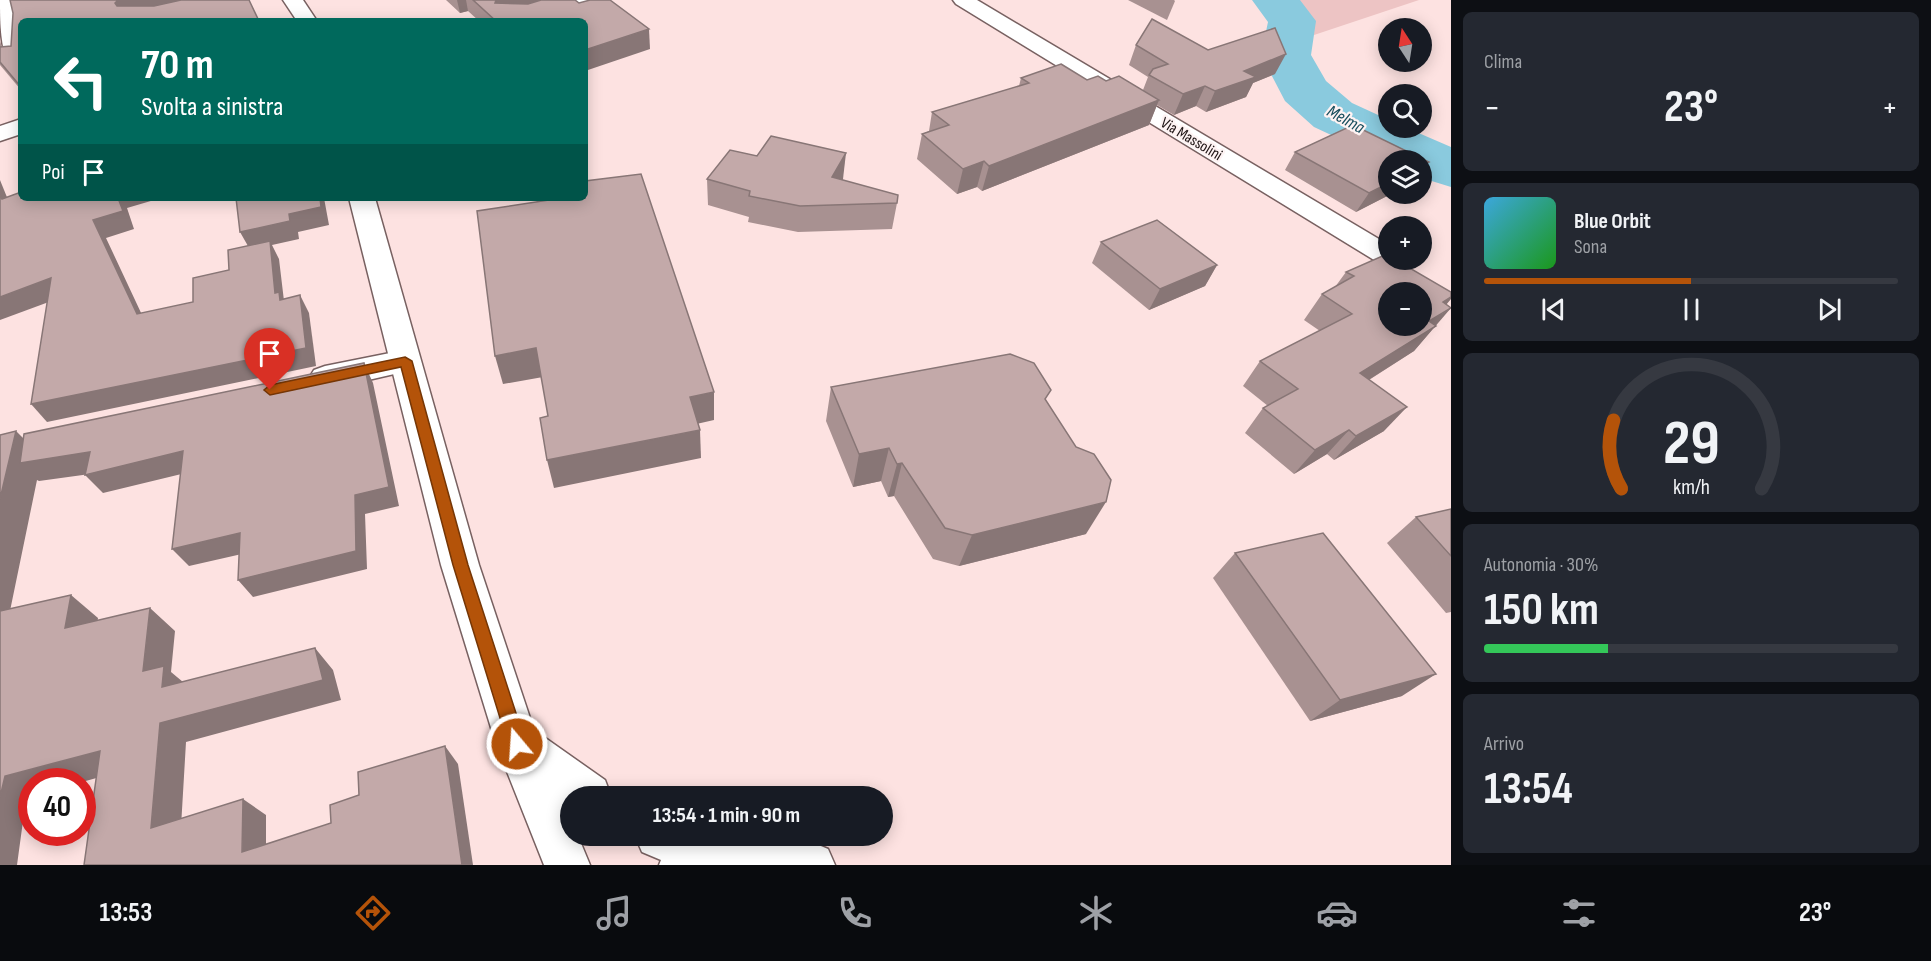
<!DOCTYPE html>
<html lang="it">
<head>
<meta charset="utf-8">
<style>
  body { margin:0; font-family:"Sofia Sans Condensed",sans-serif; background:#242831; color:#f1f3f6; height:100vh; display:flex; flex-direction:column; font-size:22px; white-space:nowrap }
  * { box-sizing:border-box; margin:0 }
  p { font-size:20px; color:#9ea1a6 }
  .icon { flex:none; width:33px; height:33px; fill:none; stroke:currentColor; stroke-width:2; stroke-linecap:round; stroke-linejoin:round }
  .map { position:relative; flex:1; overflow:hidden }
  .panel { display:flex; flex-direction:column; gap:12px; padding:12px; background:#0d0f14; width:480px }
  .panel>* { flex:none }
  .banner { position:absolute; left:18px; top:18px; width:570px; height:183px; border-radius:9px; box-shadow:0 3px 15px #0003; background:#00695c; color:#fff; overflow:hidden }
  .needle { width:39px; rotate:348deg }
  .fabs { position:absolute; left:1378px; top:18px; display:grid; gap:12px }
  .fabs a { display:grid; place-items:center; width:54px; height:54px; border-radius:50%; background:#171b24; box-shadow:0 3px 15px #0003; font-size:30px }
  .speed { position:absolute; left:18px; top:768px; display:flex; gap:12px; font-size:30px; font-weight:700; text-align:center }
  .speed>* { display:grid; place-content:center; width:78px; height:78px; border-radius:50%; background:#171b24; box-shadow:0 3px 15px #0003; line-height:1 }
  .speed .limit { border:9px solid #d22; background:#fff; color:#111 }
  .pin { position:absolute; display:grid; place-items:center; width:51px; height:51px; color:#fff; margin:-62px -26px; border-radius:50% 50% 50% 0; rotate:-45deg; box-shadow:0 0 6px #0007 }
  .pin .icon { rotate:45deg }
  .me { position:absolute; width:66px; margin:-33px; rotate:342deg; stroke-linejoin:round; filter:drop-shadow(0 0 4px #0008) }
  .turn { display:flex; align-items:center; gap:21px; height:126px; padding:0 24px; font-size:27px }
  .turn .icon { width:78px; height:78px; stroke-width:2.5 }
  .turn b { display:block; font-size:42px; line-height:51px }
  .then { display:flex; align-items:center; height:57px; padding:0 24px; background:#0003; gap:12px; font-size:22px }
  .big { font-size:45px; font-weight:700; line-height:1.1 }
  .panel .card { flex:1; display:flex; flex-direction:column; justify-content:center; gap:9px; min-width:0; padding:0 21px; border-radius:9px; background:#242831 }
  .panel .dial { align-items:center; gap:0 }
  .dial svg { height:156px; overflow:visible; fill:none; stroke:#363941; stroke-width:7; stroke-linecap:round; text-anchor:middle }
  .dial text { fill:#f1f3f6; stroke:none }
  .song { display:flex; align-items:center; gap:18px }
  .cover { width:72px; height:72px; border-radius:9px; background:linear-gradient(135deg,hsl(200 70% 55%),hsl(120 70% 35%)) }
  .played { height:6px; border-radius:3px; background:linear-gradient(90deg,#b45309 50%,#363941 50%) }
  .keys { display:flex; justify-content:space-around; direction:ltr }
  .heat { display:flex; justify-content:space-between; align-items:center; font-size:33px; direction:ltr }
  .charge { height:9px; border-radius:4px; background:linear-gradient(90deg,#34c759 30%,#363941 0) }
  .trip { position:absolute; left:560px; top:786px; width:333px; height:60px; border-radius:30px; background:#171b24; box-shadow:0 3px 15px #0003; font-weight:700; line-height:60px; text-align:center }
  .tab-bar { display:flex; height:96px; justify-content:space-around; align-items:center; background:#090b0e; color:#9ea1a6 }
  .tab-bar .icon { width:42px; height:42px }
  .tab-bar .on { color:#b45309 }
  .tab-bar b { font-size:27px; color:#f1f3f6 }
  main { display:flex; flex:1; min-height:0 }
  .map>svg:first-child { display:block }
  .green { fill:#edc4c4 }
  .lines { fill:none; stroke-linecap:round; stroke-linejoin:round }
  .river { fill:#8acade; fill-rule:evenodd }
  .minor-casing { stroke:#786161; stroke-width:3 }
  .tertiary-casing { stroke:#786161; stroke-width:3 }
  .minor { fill:#fff; fill-rule:evenodd }
  .tertiary { fill:#fff; fill-rule:evenodd }
  .wall { fill:#a89191 }
  .shaded-wall { fill:#887676 }
  .building { fill:#c3a9a9; stroke:#887676; stroke-width:1.5; fill-rule:evenodd }
  .route { fill:#b45309; stroke:#753606; stroke-width:1.5 }
  .labels { text-anchor:middle; stroke-width:4.5; stroke-linejoin:round; paint-order:stroke }
  .far-street-label { font-size:16px; fill:#1e1414; stroke:#fef3f3 }
  .far-water-label { font-size:18px; font-style:italic; fill:#184e5d; stroke:#fef3f3 }
</style>
</head>
<body>
<main>
<div class="map">
<svg width="1451" height="865" viewBox="0 0 1451 865">
  <rect width="100%" height="100%" fill="#fde2e1"/>
  <!-- green -->
  <polygon class="green" points="1264,0 1419,0 1275,48 1279,12"/>
  <g class="lines">
    <!-- river -->
    <polygon class="river" points="1252,0 1300,0 1316,21 1311,55 1326,81 1352,103 1389,120 1389,128 1407,128 1451,147 1451,187 1422,178 1422,160 1389,162 1314,127 1285,101 1261,55 1268,22"/>
    <!-- minor casing -->
    <g class="minor-casing">
      <g id="minor">
        <path d="M0,0H15L21,30V62H8C0,46 0,18 0,0Z"/>
        <polygon points="558,0 589,0 586,4 531,21 500,21 503,17"/>
        <polygon points="953,0 977,0 1389,245 1389,260 1401,260 1399,263 1389,266 1379,263 956,4"/>
        <polygon points="21,119 21,134 0,141 0,126"/>
        <polygon points="405,350 416,353 420,361 416,369 325,390 314,386 309,378 314,370 325,366"/>
      </g>
    </g>
    <!-- tertiary casing -->
    <g class="tertiary-casing">
      <g id="tertiary">
        <polygon points="283,0 303,0 317,21 297,21"/>
        <polygon points="349,198 375,198 479,565 534,730 605,780 611,796 570,796 570,809 565,805 570,817 570,836 578,836 590,865 544,865 496,744 441,565"/>
        <polygon points="635,836 797,836 828,849 835,865 659,865 661,860 642,852"/>
      </g>
    </g>
    <!-- minor -->
    <use href="#minor" class="minor"/>
    <!-- tertiary -->
    <use href="#tertiary" class="tertiary"/>
  </g>
  <!-- wall -->
  <g class="wall">
    <polygon points="446,0 575,0 650,49 585,21 479,21 468,11 460,13"/>
    <polygon points="1128,0 1174,0 1175,1 1167,20"/>
    <polygon points="21,21 21,90 0,65 0,41 2,47 11,46"/>
    <polygon points="1136,45 1208,50 1275,74 1253,83 1246,97 1206,112 1196,106 1174,115 1157,105 1149,125 982,191 977,187 957,194 917,159 922,134 929,131 932,112 1019,86 1021,78 1087,80 1143,90 1148,77 1129,65"/>
    <polygon points="1353,125 1429,162 1422,172 1422,160 1389,160 1389,194 1391,194 1356,212 1285,170 1295,152"/>
    <polygon points="707,179 843,179 842,180 897,203 892,229 798,232 748,222 749,217 708,205"/>
    <polygon points="1101,242 1217,265 1205,286 1149,310 1092,263"/>
    <polygon points="1346,272 1447,304 1436,325 1414,351 1369,380 1384,431 1334,460 1327,454 1294,474 1245,433 1263,408 1268,406 1243,386 1260,361 1320,331 1304,320 1322,294 1335,287"/>
    <polygon points="831,387 1046,401 1086,534 959,566 933,559 894,496 888,497 881,481 853,487 826,421"/>
    <polygon points="1451,509 1451,612 1446,613 1387,543 1416,517"/>
    <polygon points="1235,553 1402,696 1310,721 1213,578"/>
  </g>
  <!-- shaded-wall -->
  <g class="shaded-wall">
    <polygon points="118,0 194,0 125,21 115,3"/>
    <polygon points="457,0 466,0 468,11 460,13"/>
    <polygon points="496,0 550,0 499,21 495,3"/>
    <polygon points="649,29 650,49 585,71 585,50"/>
    <polygon points="1286,54 1275,74 1253,83 1246,97 1206,112 1215,91 1244,71"/>
    <polygon points="1205,86 1196,106 1174,115 1183,94"/>
    <polygon points="1159,100 1149,125 982,191 989,166"/>
    <polygon points="846,153 843,179 829,203 832,177"/>
    <polygon points="984,161 977,187 957,194 963,169"/>
    <polygon points="1429,162 1422,172 1422,166"/>
    <polygon points="0,180 15,217 2,199 0,195"/>
    <polygon points="1389,183 1389,194 1391,194 1356,212 1369,193"/>
    <polygon points="118,198 161,198 127,208 134,229 106,238 150,332 137,314 93,220"/>
    <polygon points="320,198 324,198 329,225 298,232 299,239 272,245 279,259 284,301 289,318 240,232 289,214"/>
    <polygon points="1217,265 1205,286 1149,310 1160,289"/>
    <polygon points="51,278 65,296 0,320 0,297"/>
    <polygon points="300,295 309,313 316,366 47,422 31,404"/>
    <polygon points="1451,297 1451,299 1435,318 1451,308 1414,351 1340,398 1360,373 1443,302"/>
    <polygon points="536,348 543,377 503,384 495,356"/>
    <polygon points="364,363 373,383 399,506 365,514 367,569 253,597 238,580 355,495"/>
    <polygon points="714,392 714,420 692,425 690,397"/>
    <polygon points="1407,407 1384,431 1334,460 1356,436"/>
    <polygon points="700,430 701,458 554,488 547,460"/>
    <polygon points="1349,430 1327,454 1294,474 1315,450"/>
    <polygon points="16,431 42,457 90,452 183,451 198,470 103,493 85,475 90,474 39,481 37,480 4,640 0,637 0,499"/>
    <polygon points="889,448 881,481 853,487 859,454"/>
    <polygon points="902,463 894,496 888,497 897,464"/>
    <polygon points="1106,502 1086,534 959,566 972,535"/>
    <polygon points="240,533 255,551 189,566 172,549"/>
    <polygon points="71,595 98,618 93,650 65,628"/>
    <polygon points="150,608 175,631 171,672 189,687 188,707 143,671"/>
    <polygon points="315,648 333,670 341,700 186,742 180,844 151,828 160,723"/>
    <polygon points="1436,674 1402,696 1310,721 1340,700"/>
    <polygon points="445,746 458,764 473,865 462,865"/>
    <polygon points="100,751 129,769 82,782 32,782 32,818 23,821 17,865 0,865 0,797 5,776"/>
    <polygon points="243,799 266,815 266,865 242,852"/>
  </g>
  <!-- building -->
  <g class="building">
    <polygon points="10,0 118,0 115,3 117,6 154,6 181,0 249,0 259,21 21,21 21,87 0,62 0,47 11,46 13,13"/>
    <polygon points="473,0 496,0 495,3 528,4 541,0 575,0 579,3 590,0 610,0 649,29 585,50 585,21 496,21"/>
    <polygon points="1152,19 1208,50 1275,28 1286,54 1244,71 1256,77 1215,91 1205,86 1183,94 1149,75 1153,69 1168,64 1136,45"/>
    <polygon points="1061,64 1087,80 1098,76 1106,81 1119,76 1159,100 989,166 984,161 963,169 922,134 949,125 932,112 1029,83 1021,78"/>
    <polygon points="1353,125 1429,162 1422,166 1422,160 1389,160 1389,183 1369,193 1295,152"/>
    <polygon points="771,136 846,153 832,177 898,195 897,203 800,206 749,196 750,191 707,179 730,150 757,156"/>
    <polygon points="641,174 714,392 690,397 700,430 547,460 540,418 548,416 536,348 495,356 477,211 562,198 585,198 585,181"/>
    <polygon points="21,192 21,198 118,198 123,211 93,220 137,314 193,302 193,278 229,270 228,250 270,241 275,293 279,292 280,300 300,295 306,348 31,404 51,278 0,297 0,195 2,199"/>
    <polygon points="236,198 320,198 321,207 289,214 290,221 240,232"/>
    <polygon points="1157,220 1217,265 1160,289 1101,242"/>
    <path d="M1387,254L1389,255V260H1396L1451,292V297L1443,302L1451,308L1429,321L1436,326L1360,373L1407,407L1356,436L1349,430L1315,450L1263,408L1298,389L1260,361L1352,314L1322,294L1354,276L1346,272ZM1389,292H1422V326H1389Z"/>
    <polygon points="1010,354 1034,363 1051,390 1045,399 1076,447 1094,454 1111,480 1106,502 972,535 945,528 902,463 897,464 889,448 859,454 831,387"/>
    <polygon points="364,363 389,487 355,495 356,551 238,580 240,533 172,549 183,451 85,475 90,452 20,463 24,434"/>
    <polygon points="16,431 0,499 0,435"/>
    <polygon points="1451,509 1451,556 1416,517"/>
    <polygon points="1323,533 1436,674 1340,700 1235,553"/>
    <polygon points="71,595 65,628 150,608 143,671 164,666 162,687 315,648 323,680 160,723 151,828 243,799 242,852 331,823 330,805 359,795 358,772 445,746 462,865 84,865 100,751 5,776 0,797 0,611"/>
  </g>
  <!-- route -->
  <polygon class="route" points="405,357 412,361 468,565 526,744 523,750 517,753 511,750 508,744 453,565 401,367 270,395 264,390 270,385"/>
  <g class="labels">
    <!-- far-street labels -->
    <g class="far-street-label">
      <text transform="translate(1192 138) rotate(31)" y="6">Via Massolini</text>
    </g>
    <!-- far-water labels -->
    <g class="far-water-label">
      <text transform="translate(1346 119) rotate(29)" y="6">Melma</text>
    </g>
  </g>
</svg>
<div class="fabs">
<a><svg class="needle" viewBox="-14 -14 28 28"><path d="M0-13l5 13h-10z" fill="#e53935"/><path d="M0 13l5-13h-10z" fill="#9ea1a6"/></svg></a>
<a><svg class="icon" aria-label="search" viewBox="0 0 24 24"><circle cx="10" cy="10" r="6"/><path d="M15 15l6 6"/></svg></a>
<a><svg class="icon" aria-label="layers" viewBox="0 0 24 24"><path d="M12 4l9 5-9 5-9-5zM3 14l9 5 9-5"/></svg></a>
<a>+</a>
<a>−</a>
</div>
<div class="speed"><div class="limit">40</div></div>
<div class="pin" style="left:270px;top:390px;background:#d93025"><svg class="icon" aria-label="arrive" viewBox="0 0 24 24"><path d="M6 21V4h12l-3 4 3 4H6"/></svg></div>
<svg class="me" style="left:517px;top:744px" viewBox="-20 -20 40 40"><circle r="17" fill="#b45309" stroke="#fff" stroke-width="3"/><path d="M0-11L8 9 0 5-8 9z" fill="#fff"/></svg>
<div class="trip">13:54 · 1 min · 90 m</div>
<div class="banner">
<div class="turn"><svg class="icon" aria-label="left" viewBox="0 0 24 24"><path d="M17 20v-9H6M10 6l-5 5 5 5"/></svg><div><b>70 m</b>Svolta a sinistra</div></div>
<div class="then">Poi<svg class="icon" aria-label="arrive" viewBox="0 0 24 24"><path d="M6 21V4h12l-3 4 3 4H6"/></svg></div>
</div>
</div>
<section class="panel">
<div class="card"><p>Clima</p>
<div class="heat"><a>−</a><b class="big">23°</b><a>+</a></div>
</div>
<div class="card">
<div class="song"><i class="cover"></i><div><b>Blue Orbit</b><p>Sona</p></div></div>
<div class="played"></div>
<div class="keys"><svg class="icon" aria-label="previous" viewBox="0 0 24 24"><path d="M18 5L8 12l10 7zM5 5v14"/></svg><svg class="icon" aria-label="pause" viewBox="0 0 24 24"><path d="M8 5v14M16 5v14"/></svg><svg class="icon" aria-label="next" viewBox="0 0 24 24"><path d="M6 5l10 7-10 7zM19 5v14"/></svg></div>
</div>
<div class="card dial"><svg viewBox="0 0 100 80">
<path d="M14 69A42 42 0 1 1 86 69"/>
<path d="M14 69A42 42 0 0 1 10 34" stroke="#b45309"/>
<text x="50" y="56" font-size="32" font-weight="700">29</text>
<text x="50" y="72" font-size="11">km/h</text>
</svg></div>
<div class="card"><p>Autonomia · 30%</p><b class="big">150 km</b><div class="charge"></div></div>
<div class="card"><p>Arrivo</p><b class="big">13:54</b></div>
</section>
</main>
<nav class="tab-bar">
<b>13:53</b>
<svg class="icon on" aria-label="directions" viewBox="0 0 24 24"><path d="M12 3l9 9-9 9-9-9zM9 14v-3h6M13 9l2 2-2 2"/></svg>
<svg class="icon" aria-label="music" viewBox="0 0 24 24"><path d="M9 18V5l10-2v13"/><circle cx="6" cy="18" r="3"/><circle cx="16" cy="16" r="3"/></svg>
<svg class="icon" aria-label="phone" viewBox="0 0 24 24"><path d="M5 4h4l2 5-3 2q2 4 5 5l2-3 5 2v4C11 20 4 13 5 4z"/></svg>
<svg class="icon" aria-label="climate" viewBox="0 0 24 24"><path d="M12 3v18M4 7l16 10M4 17L20 7"/></svg>
<svg class="icon" aria-label="car" viewBox="0 0 24 24"><path d="M5 17H2v-5l4-1 3-4h7l3 4 3 1v5h-3M9 17h6M6 11h13"/><circle cx="7" cy="17" r="2"/><circle cx="17" cy="17" r="2"/></svg>
<svg class="icon" aria-label="filters" viewBox="0 0 24 24"><path d="M4 7h16M4 17h16"/><circle cx="9" cy="7" r="2"/><circle cx="15" cy="17" r="2"/></svg>
<b>23°</b>
</nav>
</body>
</html>
